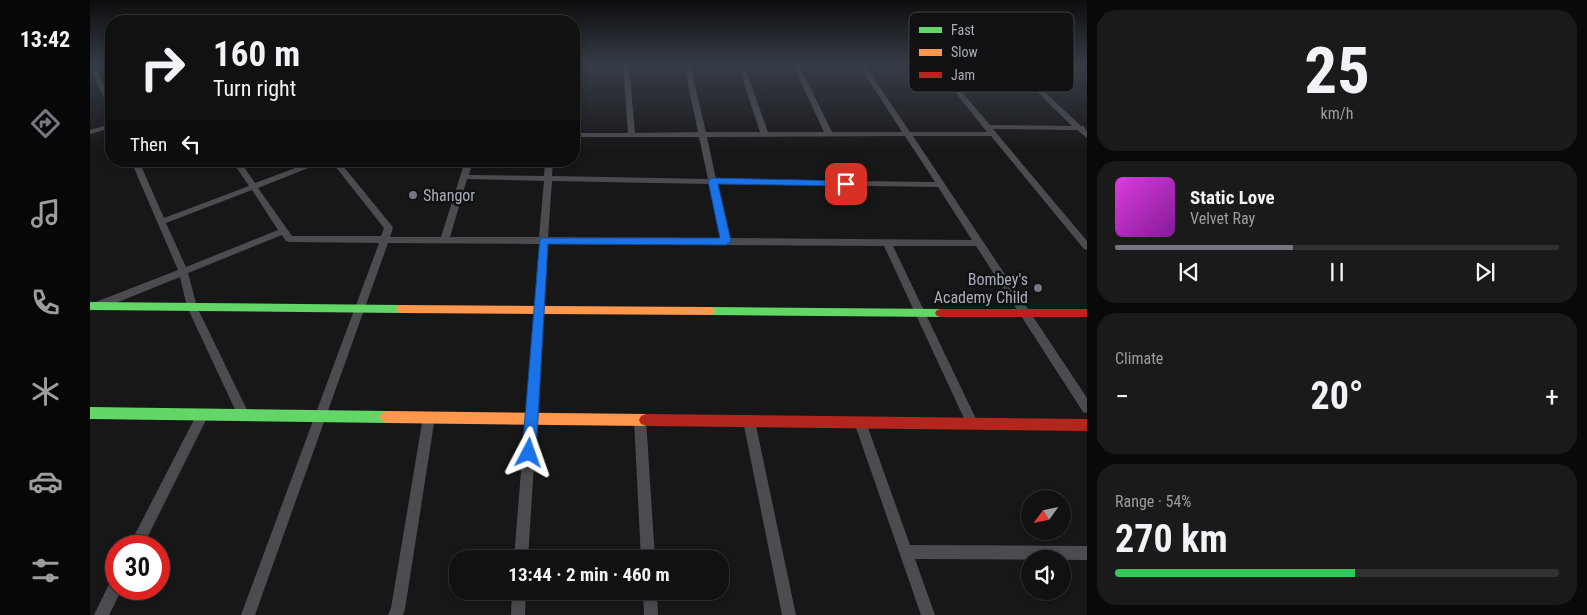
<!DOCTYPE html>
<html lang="en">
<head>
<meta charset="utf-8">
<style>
  body { margin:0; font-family:"Roboto Condensed",sans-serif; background:#1a1a1a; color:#f1f3f6; height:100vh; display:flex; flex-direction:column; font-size:19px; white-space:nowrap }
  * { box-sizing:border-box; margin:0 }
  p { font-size:16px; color:#9c9d9f }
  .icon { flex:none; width:28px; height:28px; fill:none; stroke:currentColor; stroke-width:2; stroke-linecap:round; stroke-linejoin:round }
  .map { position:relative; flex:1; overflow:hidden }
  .details { display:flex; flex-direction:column; gap:10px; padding:10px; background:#090909; width:500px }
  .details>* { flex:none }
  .guide { position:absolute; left:15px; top:15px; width:475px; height:152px; border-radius:20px; box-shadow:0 2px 8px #0003,0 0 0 1px #303131; background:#111; color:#f1f3f6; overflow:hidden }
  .needle { width:32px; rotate:237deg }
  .tools { position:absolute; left:931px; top:490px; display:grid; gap:10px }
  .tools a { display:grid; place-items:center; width:50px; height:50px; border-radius:50%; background:#111; box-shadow:0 2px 8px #0003,0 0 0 1px #303131; font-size:25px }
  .speed { position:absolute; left:15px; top:535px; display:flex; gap:10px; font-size:25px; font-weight:700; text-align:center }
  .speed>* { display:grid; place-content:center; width:65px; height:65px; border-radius:50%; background:#111; box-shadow:0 2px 8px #0003,0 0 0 1px #303131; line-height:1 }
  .speed .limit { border:8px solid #d22; background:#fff; color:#111 }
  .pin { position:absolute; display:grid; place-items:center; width:42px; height:42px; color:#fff; margin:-21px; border-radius:10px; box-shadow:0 2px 8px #0006 }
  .me { position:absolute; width:55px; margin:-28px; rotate:4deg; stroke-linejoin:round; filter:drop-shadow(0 0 4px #0008) }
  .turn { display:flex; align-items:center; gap:18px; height:105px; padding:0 25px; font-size:22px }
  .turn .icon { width:65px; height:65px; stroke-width:2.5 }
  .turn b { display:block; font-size:35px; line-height:42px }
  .then { display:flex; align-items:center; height:48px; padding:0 25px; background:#0003; gap:10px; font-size:19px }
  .big { font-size:38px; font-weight:700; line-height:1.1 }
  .details .card { flex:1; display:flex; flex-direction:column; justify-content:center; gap:8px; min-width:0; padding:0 18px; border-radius:20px; background:#1a1a1a }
  .details .dial { align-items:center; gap:0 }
  .dial b { font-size:65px; line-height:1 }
  .song { display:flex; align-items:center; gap:15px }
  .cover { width:60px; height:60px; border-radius:8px; background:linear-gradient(135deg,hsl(300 70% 55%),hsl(290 70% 35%)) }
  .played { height:5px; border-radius:2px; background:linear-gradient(90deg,#757880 40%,#303131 40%) }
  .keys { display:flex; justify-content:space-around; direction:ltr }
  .heat { display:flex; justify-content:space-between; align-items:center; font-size:28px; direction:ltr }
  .charge { height:8px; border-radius:4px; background:linear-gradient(90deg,#34c759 54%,#303131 0) }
  .trip { position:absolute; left:359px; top:550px; width:280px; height:50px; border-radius:20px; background:#111; box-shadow:0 2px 8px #0003,0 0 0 1px #303131; font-weight:700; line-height:50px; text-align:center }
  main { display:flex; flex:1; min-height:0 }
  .dock { display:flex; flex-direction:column; width:90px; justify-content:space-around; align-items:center; background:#070707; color:#9c9d9f }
  .dock .icon { width:35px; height:35px }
  .dock .selected { color:#757880 }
  .dock b { font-size:22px; color:#f1f3f6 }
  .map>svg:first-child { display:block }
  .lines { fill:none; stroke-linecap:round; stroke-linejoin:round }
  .street { fill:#4b4c50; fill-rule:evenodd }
  .fast { fill:#63d668; fill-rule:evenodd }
  .slow { fill:#ff974d; fill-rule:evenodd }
  .jam { fill:#b3261e; fill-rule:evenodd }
  .route { fill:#1a73e8; stroke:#114b97 }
  .poi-dot { fill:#757880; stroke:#111113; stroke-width:2 }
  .labels { text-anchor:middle; stroke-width:5; stroke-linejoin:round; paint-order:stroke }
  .poi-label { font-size:16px; fill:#a8adb8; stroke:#111113; text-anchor:start }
  .key { fill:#111113; stroke:#3e4045; stroke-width:1 }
  .key-label { font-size:14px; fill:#a8adb8 }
</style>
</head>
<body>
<main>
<nav class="dock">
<b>13:42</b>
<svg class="icon selected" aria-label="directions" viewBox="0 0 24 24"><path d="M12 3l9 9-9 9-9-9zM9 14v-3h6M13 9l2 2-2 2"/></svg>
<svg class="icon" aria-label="music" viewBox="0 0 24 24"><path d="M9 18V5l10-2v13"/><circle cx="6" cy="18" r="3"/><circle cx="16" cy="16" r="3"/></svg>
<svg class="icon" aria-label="phone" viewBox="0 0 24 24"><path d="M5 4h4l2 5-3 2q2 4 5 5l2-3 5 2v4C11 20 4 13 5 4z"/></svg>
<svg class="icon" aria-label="climate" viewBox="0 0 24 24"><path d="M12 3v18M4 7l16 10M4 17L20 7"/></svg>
<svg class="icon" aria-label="car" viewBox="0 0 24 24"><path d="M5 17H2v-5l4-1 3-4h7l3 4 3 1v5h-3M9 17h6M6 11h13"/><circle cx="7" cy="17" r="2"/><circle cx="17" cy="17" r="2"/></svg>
<svg class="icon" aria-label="filters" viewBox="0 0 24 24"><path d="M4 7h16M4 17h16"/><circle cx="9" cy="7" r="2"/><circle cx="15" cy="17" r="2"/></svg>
</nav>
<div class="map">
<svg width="997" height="615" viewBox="0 0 997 615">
  <rect width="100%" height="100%" fill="#171717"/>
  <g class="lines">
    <!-- street -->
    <g class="street">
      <polygon points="0,65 5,65 21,101 21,110 18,108"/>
      <polygon points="484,65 490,65 484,68"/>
      <path d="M533,65H539L545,133L608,132L594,65H600L616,132H670L648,65H654L678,132H734L703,65H709L742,132H812L769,65H775L820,132H897L843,65H849L900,125L982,126L920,65H926L991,126H994L997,132V138L987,130L903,129L997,241V250L994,249L901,136H823L997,398V413L993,412L886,246H803L888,423L886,427L882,428L878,427L794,246L458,244L438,559H424L449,244L298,243L165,615H151L289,243L199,242L196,241L192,235L98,273L107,307L159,414L157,418L153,419L149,418L97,307L90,277L11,309H3L2,306L3,303L88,270L41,161H49L74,218L159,186L142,161H150L165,183L224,161H236L168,188L202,236H291L294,228L241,161H249L302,226L303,228L300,237H351L375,161H383L379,175L454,176L455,161H463L462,176L618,179L609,137H484V133H538ZM815,136L845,182L626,179L617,137ZM377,179L454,181L449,237H360ZM462,181L619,184L631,238L458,237ZM627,184L848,187L882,240L640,238ZM162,190L188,230L96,267L76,223Z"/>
      <polygon points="21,124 21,128 0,134 0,130"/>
      <polygon points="113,409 117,410 119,414 53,546 39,546 109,410"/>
      <polygon points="339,412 343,413 345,417 315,609 313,615 298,615 301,608 333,417 335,413"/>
      <polygon points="550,414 554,415 556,419 565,559 551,559 544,419 546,415"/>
      <polygon points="659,416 663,417 665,421 706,615 692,615 653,421 655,417"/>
      <polygon points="770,417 774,418 776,422 820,545 997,546 997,560 825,559 845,615 831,615 764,422 766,418"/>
      <polygon points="26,578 26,589 32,589 19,615 4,615 21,580"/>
      <polygon points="422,591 436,591 435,615 421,615"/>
      <polygon points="553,591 567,591 568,615 554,615"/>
    </g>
    <!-- fast -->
    <g class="fast">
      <polygon points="0,302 312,305 316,306 318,309 316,312 312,313 0,310"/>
      <polygon points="619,307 851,309 855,310 857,313 855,316 851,317 619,315 615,314 613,311 615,308"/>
      <polygon points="0,407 297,411 302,413 304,417 302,421 297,423 0,419"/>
    </g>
    <!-- slow -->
    <g class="slow">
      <polygon points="312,305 619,307 623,308 625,311 623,314 619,315 312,313 308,312 306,309 308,306"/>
      <polygon points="297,411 556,414 561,416 563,420 561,424 556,426 297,423 292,421 290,417 292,413"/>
    </g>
    <!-- jam -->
    <g class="jam">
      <polygon points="851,309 997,309 997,317 851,317 847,316 845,313 847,310"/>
      <polygon points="556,414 997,419 997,431 556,426 551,424 549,420 551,416"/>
    </g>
  </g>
  <!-- sky -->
  <linearGradient id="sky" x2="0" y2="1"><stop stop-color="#0d0d0d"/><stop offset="0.43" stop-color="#363c47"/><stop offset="1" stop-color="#363c47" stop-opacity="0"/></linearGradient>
  <rect width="997" height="151" fill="url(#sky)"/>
  <!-- route -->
  <polygon class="route" points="622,178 756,181 761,184 756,186 628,184 641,241 636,245 458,244 446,453 444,458 439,460 434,458 432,453 450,238 630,238 618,181"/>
  <!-- markers -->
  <g class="poi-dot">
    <circle cx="323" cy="195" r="5"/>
    <circle cx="948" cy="288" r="5"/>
  </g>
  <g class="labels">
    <!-- poi labels -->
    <g class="poi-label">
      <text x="333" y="201">Shangor</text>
      <text x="938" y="285" text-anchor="end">Bombey's<tspan x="938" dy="18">Academy Child</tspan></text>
    </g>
  </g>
  <!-- legend -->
  <rect x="819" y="12" width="165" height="80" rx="8" class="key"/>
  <rect x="829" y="27" width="23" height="6" fill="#63d668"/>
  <rect x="829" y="49" width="23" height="7" fill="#ff974d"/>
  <rect x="829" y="72" width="23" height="6" fill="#b3261e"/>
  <g class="key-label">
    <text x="861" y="35">Fast</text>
    <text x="861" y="57">Slow</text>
    <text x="861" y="80">Jam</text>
  </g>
</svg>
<div class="tools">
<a><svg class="needle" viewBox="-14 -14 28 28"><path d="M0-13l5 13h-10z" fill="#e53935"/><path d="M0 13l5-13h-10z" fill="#9c9d9f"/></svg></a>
<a><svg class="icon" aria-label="sound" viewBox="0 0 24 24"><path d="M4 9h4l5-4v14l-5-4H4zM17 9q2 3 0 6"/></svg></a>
</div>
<div class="speed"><div class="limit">30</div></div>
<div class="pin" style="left:756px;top:184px;background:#d93025"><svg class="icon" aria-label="arrive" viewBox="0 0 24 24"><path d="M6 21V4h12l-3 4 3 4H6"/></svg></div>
<svg class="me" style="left:439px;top:453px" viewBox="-20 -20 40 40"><path d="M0-17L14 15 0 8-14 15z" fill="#1a73e8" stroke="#fff" stroke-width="4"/></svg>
<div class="trip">13:44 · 2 min · 460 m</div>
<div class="guide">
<div class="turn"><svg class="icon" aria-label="right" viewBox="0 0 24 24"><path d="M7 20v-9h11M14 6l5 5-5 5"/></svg><div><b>160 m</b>Turn right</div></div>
<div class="then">Then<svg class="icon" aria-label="left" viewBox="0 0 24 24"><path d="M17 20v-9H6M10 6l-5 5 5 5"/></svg></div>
</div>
</div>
<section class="details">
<div class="card dial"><b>25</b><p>km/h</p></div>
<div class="card">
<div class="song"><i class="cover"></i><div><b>Static Love</b><p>Velvet Ray</p></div></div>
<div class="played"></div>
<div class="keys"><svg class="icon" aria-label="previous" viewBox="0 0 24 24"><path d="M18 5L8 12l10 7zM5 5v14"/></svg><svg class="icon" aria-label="pause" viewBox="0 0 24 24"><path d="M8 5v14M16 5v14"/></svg><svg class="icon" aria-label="next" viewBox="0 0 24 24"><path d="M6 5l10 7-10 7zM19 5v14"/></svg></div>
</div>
<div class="card"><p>Climate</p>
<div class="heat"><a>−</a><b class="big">20°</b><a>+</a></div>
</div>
<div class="card"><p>Range · 54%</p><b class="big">270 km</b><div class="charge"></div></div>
</section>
</main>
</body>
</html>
